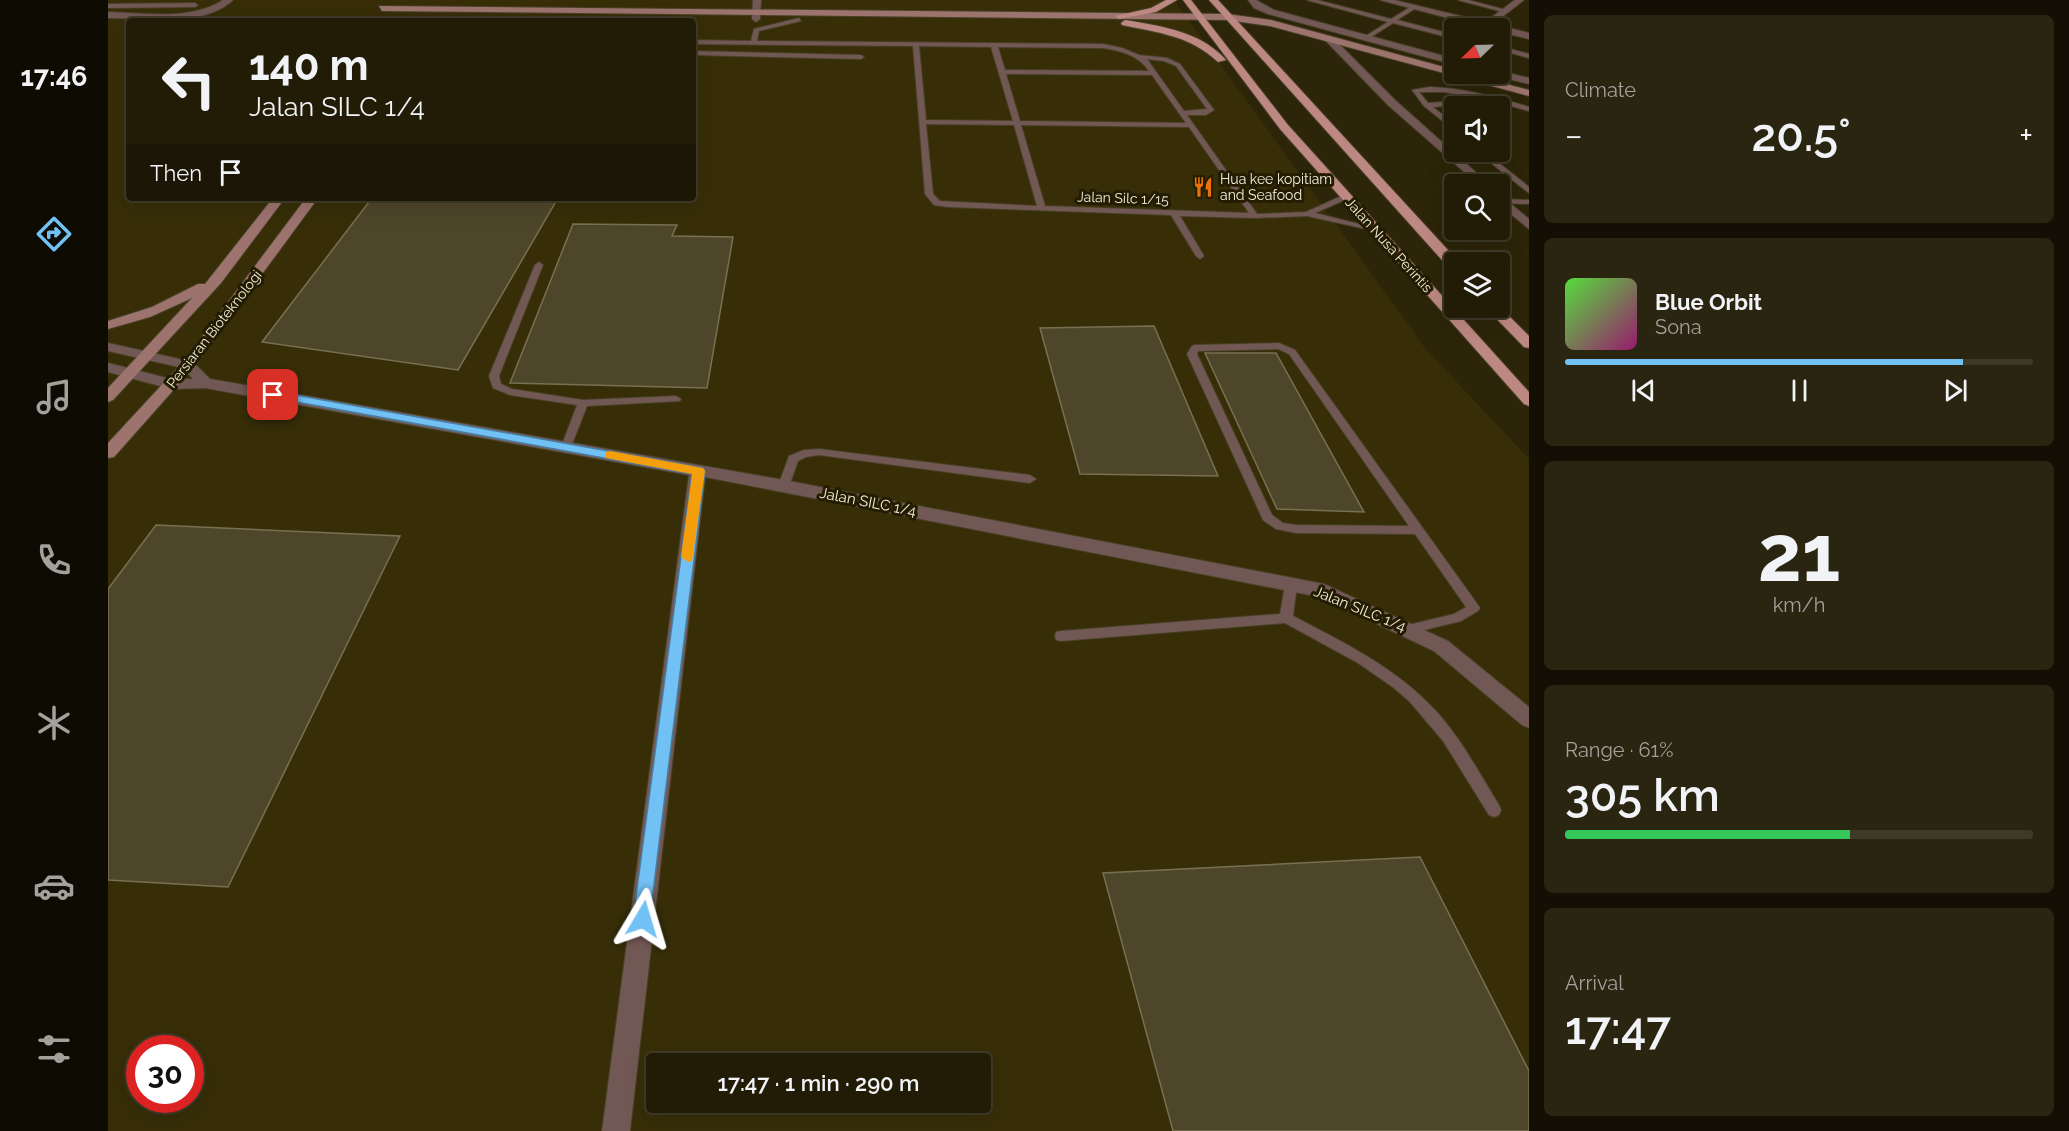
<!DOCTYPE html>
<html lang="en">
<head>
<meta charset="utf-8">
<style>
  body { margin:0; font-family:Raleway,sans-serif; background:#2a2511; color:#f1f3f6; height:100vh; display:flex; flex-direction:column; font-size:22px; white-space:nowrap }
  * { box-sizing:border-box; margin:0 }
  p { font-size:20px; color:#a2a19b }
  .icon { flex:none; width:33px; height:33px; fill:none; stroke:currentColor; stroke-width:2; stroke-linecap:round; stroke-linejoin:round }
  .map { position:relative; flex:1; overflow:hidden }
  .panel { display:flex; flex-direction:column; gap:15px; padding:15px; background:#130f04; width:540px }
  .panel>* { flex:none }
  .hud { position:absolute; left:18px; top:18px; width:570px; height:183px; border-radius:6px; box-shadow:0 6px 24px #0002,0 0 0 2px #3f3a28; background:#221c07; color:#f1f3f6; overflow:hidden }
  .needle { width:39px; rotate:247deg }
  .fabs { position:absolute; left:1336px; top:18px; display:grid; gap:12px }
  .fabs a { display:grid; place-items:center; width:66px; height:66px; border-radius:6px; background:#221c07; box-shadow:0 6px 24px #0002,0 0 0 2px #3f3a28; font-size:30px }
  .speed { position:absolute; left:18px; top:1035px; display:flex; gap:12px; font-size:30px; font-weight:700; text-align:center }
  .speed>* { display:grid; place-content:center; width:78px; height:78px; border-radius:50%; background:#221c07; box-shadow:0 6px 24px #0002,0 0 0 2px #3f3a28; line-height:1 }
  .speed .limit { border:9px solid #d22; background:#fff; color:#111 }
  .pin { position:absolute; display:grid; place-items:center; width:51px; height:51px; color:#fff; margin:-26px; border-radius:12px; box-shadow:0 3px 9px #0006 }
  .me { position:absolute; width:66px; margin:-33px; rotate:7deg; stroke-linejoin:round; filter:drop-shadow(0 0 4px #0008) }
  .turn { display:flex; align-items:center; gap:21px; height:126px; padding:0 24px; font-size:27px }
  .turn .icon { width:78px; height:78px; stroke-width:2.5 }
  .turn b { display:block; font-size:42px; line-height:51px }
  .then { display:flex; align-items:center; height:57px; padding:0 24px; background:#0003; gap:12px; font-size:22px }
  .big { font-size:45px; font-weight:600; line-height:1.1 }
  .panel .widget { flex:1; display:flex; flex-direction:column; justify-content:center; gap:9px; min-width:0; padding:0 21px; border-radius:9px; background:#2a2511 }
  .panel .dial { align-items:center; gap:0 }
  .dial b { font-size:78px; line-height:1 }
  .song { display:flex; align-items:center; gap:18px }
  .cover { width:72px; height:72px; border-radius:9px; background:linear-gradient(135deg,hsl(110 70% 55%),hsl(320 70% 35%)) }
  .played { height:6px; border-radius:3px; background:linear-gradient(90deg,#72c1f5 85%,#3f3a28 85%) }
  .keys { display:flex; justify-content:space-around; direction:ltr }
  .heat { display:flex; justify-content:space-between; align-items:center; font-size:33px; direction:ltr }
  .charge { height:9px; border-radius:4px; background:linear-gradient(90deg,#34c759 61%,#3f3a28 0) }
  .trip { position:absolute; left:538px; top:1053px; width:345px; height:60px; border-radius:6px; background:#221c07; box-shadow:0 6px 24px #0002,0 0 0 2px #3f3a28; font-weight:600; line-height:60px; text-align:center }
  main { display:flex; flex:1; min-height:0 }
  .menu { display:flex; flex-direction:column; width:108px; justify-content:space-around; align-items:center; background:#0e0b03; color:#a2a19b }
  .menu .icon { width:42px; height:42px }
  .menu .current { color:#72c1f5 }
  .menu b { font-size:27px; color:#f1f3f6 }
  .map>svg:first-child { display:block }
  .built { fill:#372e08; fill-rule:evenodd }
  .building { fill:#4e462a; stroke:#787052; stroke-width:1.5 }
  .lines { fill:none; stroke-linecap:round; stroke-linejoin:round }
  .lane-casing { stroke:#484127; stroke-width:2 }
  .street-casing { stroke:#484127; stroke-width:2 }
  .secondary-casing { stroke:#484127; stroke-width:2 }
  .primary-casing { stroke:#484127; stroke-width:2 }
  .lane { fill:#725854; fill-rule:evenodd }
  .street { fill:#725854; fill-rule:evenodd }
  .secondary { fill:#9d736e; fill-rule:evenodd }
  .primary { fill:#be8882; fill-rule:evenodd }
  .route { fill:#72c1f5; stroke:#4a7d9f; stroke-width:1.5 }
  .slow { fill:#f59e0b }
  .labels { text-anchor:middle; stroke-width:6; stroke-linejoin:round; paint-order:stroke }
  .far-poi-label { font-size:14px; fill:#f1ecdc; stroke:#231c01; text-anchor:start }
  .far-street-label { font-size:14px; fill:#f1ecdc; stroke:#231c01 }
  .street-label { font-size:15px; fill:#f1ecdc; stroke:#231c01 }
</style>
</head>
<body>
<main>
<nav class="menu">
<b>17:46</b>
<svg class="icon current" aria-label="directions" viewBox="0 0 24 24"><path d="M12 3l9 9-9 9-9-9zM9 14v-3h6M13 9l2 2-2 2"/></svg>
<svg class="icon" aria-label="music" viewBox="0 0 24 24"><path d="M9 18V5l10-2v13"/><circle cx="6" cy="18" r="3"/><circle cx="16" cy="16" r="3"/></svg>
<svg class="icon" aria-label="phone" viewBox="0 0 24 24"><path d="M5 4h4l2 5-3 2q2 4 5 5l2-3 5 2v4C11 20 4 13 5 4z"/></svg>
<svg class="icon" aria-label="climate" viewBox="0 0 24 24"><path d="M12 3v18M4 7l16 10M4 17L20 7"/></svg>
<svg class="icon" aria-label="car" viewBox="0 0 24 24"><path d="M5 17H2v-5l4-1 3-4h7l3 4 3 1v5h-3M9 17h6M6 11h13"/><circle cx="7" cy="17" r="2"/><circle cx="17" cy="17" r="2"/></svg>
<svg class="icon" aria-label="filters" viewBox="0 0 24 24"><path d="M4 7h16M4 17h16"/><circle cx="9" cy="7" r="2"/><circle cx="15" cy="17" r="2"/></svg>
</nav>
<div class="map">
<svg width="1421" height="1131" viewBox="0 0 1421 1131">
  <rect width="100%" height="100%" fill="#2d2509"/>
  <!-- built -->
  <path class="built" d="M0,0H1066L1317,348L1421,459V1131H0ZM21,21H585V198H21ZM32,1048H82V1100H32ZM549,1064H873V1102H549Z"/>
  <!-- building -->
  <g class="building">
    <polygon points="264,198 450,198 350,370 154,342"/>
    <polygon points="465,224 569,225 564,236 625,237 599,388 402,383"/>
    <polygon points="1046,326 1110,476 972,474 932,328"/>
    <polygon points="1097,353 1168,353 1256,512 1169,509"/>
    <polygon points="48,525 292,536 120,887 0,880 0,589"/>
    <polygon points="1312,857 1421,1071 1421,1131 1065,1131 995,873"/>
  </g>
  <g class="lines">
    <!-- lane casing -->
    <g class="lane-casing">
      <g id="lane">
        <polygon points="1199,0 1209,0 1283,19 1304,6 1308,6 1308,8 1289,20 1347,35 1347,39 1285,23 1260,39 1256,39 1256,37 1280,22"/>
        <polygon points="1350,0 1360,0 1398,10 1395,12"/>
        <polygon points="0,4 87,3 90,5 87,7 0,8"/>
        <path d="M691,18L693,21L651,31L649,41L995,44L1014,48L1031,55L1059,58L1072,64L1106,110L1098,115H1079L1149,214L1198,212L1238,194L1242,196L1241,198L1207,213L1271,229L1267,231L1199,216L1147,218L1072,216L1096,256L1092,259L1088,256L1063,215L840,207L826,205L817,194L805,46L585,44V40L643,41L646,29ZM811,46L883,47L905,121L818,120ZM890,47L995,48C1014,51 1030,55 1041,71L897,70ZM1039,59L1056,61L1068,66L1099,109L1076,111ZM898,74L1044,75L1078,123L912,121ZM818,124L906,125L929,206L832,201L825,194ZM913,125L1081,127L1141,213L937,206Z"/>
        <polygon points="1392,46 1421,54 1421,58 1392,50"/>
        <polygon points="585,51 753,55 756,57 753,59 585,55"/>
        <path d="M1322,87C1356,88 1388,97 1421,107V111L1382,100L1379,103L1325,107L1347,125V131L1316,106L1304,90ZM1311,92H1336L1378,99L1320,103Z"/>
        <polygon points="1369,152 1377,152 1421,187 1421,193"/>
        <polygon points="1395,199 1421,200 1421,204 1392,203 1392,200"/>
        <polygon points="431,262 435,265 391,376 393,384 404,389 475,400 568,396 573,399 572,401 479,406 463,447 458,450 453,447 469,405 402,395 385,388 381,376 427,265"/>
        <path d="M1171,343L1187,350L1370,605L1372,608L1370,611L1353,621L1300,634L1296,632L1294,629L1296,626L1346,614L1358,607L1307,534L1188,533L1168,529L1155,520L1079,354L1084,346L1087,345ZM1170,349L1181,354L1301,526L1188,525L1175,523L1164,515L1089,354L1090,351Z"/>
        <polygon points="711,449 922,475 928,479 922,483 711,455 698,457 690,461 680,489 672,489 670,486 681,456 696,450"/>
        <path d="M1183,580L1187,582L1189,585L1185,616C1235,642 1287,667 1327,710C1353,738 1371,773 1391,805L1393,810L1391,815L1386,817L1381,815L1335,741L1302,702L1286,688L1250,663L1177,623L953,641L948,640L947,636L948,632L953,631L1172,614L1177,585L1179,582Z"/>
      </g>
    </g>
    <!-- street casing -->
    <g class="street-casing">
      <g id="street">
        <path d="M115,0H125C95,28 37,18 0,18V12C37,13 83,21 115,0Z"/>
        <polygon points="645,0 653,0 652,19 648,22 644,19"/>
        <polygon points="1140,0 1148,0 1166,10 1347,59 1347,65 1160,14 1146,8"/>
        <polygon points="1272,0 1286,0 1377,22 1407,0 1416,0 1385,24 1421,33 1421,39 1392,32 1392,28 1378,28"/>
        <polygon points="1218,37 1224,37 1288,101 1381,184 1370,184 1280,105 1218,41"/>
        <polygon points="1392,71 1421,78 1421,84 1389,76 1388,74 1392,74"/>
        <polygon points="1392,195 1421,219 1421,229 1392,205"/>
        <polygon points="0,343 85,362 102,379 676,480 1216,584 1340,641 1421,707 1421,728 1414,725 1326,651 1212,597 597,477 522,1131 494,1131 581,475 97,388 63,389 0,372 0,363 63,379 85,379 75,368 0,351"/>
      </g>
    </g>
    <!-- secondary casing -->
    <g class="secondary-casing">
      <g id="secondary">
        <polygon points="271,6 1119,14 1163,20 1347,70 1347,74 1360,74 1421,90 1421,96 1162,26 1119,20 274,11"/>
        <polygon points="165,198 177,198 113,283 5,400 0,402 0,388 84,298 42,317 0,329 0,321 44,307 90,284 97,284"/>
        <polygon points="198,198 210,198 85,368 6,457 0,458 0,443 75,362"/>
      </g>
    </g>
    <!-- primary casing -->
    <g class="primary-casing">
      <g id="primary">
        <polygon points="1058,0 1069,0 1048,12 1011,19 1007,16 1043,8"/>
        <polygon points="1075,0 1083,0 1180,125 1421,392 1421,406 1416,404 1172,129"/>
        <polygon points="1101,0 1110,0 1351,262 1347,262 1347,270 1342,269"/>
        <path d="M1017,20C1053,26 1092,31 1118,60L1110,62C1081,35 1051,33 1014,25L1013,23Z"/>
        <polygon points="1392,307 1421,336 1421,348 1416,347 1378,308"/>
      </g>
    </g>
    <!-- lane -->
    <use href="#lane" class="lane"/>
    <!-- street -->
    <use href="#street" class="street"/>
    <!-- secondary -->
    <use href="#secondary" class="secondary"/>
    <!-- primary -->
    <use href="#primary" class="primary"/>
  </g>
  <!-- route -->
  <polygon class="route" points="165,391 595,468 597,471 541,925 535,928 528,925 525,919 584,474 161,397 161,392"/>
  <!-- slow -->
  <polygon class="slow" points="502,451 595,468 597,471 584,561 580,562 573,557 584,474 498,458 498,452"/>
  <!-- icons -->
  <defs>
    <g id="restaurant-bare" transform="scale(1.62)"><path d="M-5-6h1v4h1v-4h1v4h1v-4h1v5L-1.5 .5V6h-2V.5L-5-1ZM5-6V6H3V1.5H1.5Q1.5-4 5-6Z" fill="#e8710a" stroke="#231c01" stroke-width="2.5" paint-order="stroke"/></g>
  </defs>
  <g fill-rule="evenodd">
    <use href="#restaurant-bare" x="1095" y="187"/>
  </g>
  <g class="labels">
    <!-- far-poi labels -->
    <g class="far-poi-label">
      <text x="1112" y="184">Hua kee kopitiam<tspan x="1112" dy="16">and Seafood</tspan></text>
    </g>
    <!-- far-street labels -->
    <g class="far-street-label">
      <text transform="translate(1015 198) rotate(2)" y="5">Jalan Silc 1/15</text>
      <text transform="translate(1281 245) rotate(48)" y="5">Jalan Nusa Perintis</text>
      <text transform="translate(106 329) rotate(-52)" y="5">Persiaran Bioteknologi</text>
    </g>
    <!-- street labels -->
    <g class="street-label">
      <text transform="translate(760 502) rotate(11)" y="5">Jalan SILC 1/4</text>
      <text transform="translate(1252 609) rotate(22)" y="5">Jalan SILC 1/4</text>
    </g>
  </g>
</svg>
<div class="fabs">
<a><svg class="needle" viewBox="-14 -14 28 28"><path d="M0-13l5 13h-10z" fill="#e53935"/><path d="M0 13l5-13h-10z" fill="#a2a19b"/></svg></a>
<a><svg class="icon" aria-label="sound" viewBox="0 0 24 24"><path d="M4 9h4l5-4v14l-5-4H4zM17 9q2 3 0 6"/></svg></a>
<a><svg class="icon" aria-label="search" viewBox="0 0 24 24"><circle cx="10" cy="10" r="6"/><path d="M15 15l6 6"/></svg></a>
<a><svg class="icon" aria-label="layers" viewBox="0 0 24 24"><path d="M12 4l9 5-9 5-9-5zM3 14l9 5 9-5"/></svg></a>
</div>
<div class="speed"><div class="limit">30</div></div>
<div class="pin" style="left:165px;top:395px;background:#d93025"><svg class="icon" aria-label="arrive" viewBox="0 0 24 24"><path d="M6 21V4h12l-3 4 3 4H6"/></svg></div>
<svg class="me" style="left:535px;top:919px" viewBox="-20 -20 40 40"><path d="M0-17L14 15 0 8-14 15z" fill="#72c1f5" stroke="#fff" stroke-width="4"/></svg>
<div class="trip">17:47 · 1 min · 290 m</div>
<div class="hud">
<div class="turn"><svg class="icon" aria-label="left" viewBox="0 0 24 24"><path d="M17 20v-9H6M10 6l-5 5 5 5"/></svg><div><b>140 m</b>Jalan SILC 1/4</div></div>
<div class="then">Then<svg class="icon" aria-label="arrive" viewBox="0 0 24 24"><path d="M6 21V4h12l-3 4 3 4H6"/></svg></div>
</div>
</div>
<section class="panel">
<div class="widget"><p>Climate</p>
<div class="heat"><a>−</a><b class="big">20.5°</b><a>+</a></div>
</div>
<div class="widget">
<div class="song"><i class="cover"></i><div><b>Blue Orbit</b><p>Sona</p></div></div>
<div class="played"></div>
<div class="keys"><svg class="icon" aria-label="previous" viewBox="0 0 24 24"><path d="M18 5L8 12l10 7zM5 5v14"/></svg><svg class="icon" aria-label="pause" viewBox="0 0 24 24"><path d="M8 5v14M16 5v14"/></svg><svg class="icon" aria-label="next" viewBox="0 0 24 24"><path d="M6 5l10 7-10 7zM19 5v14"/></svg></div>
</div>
<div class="widget dial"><b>21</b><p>km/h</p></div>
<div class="widget"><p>Range · 61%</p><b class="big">305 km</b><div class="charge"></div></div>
<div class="widget"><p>Arrival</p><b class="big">17:47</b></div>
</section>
</main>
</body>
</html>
